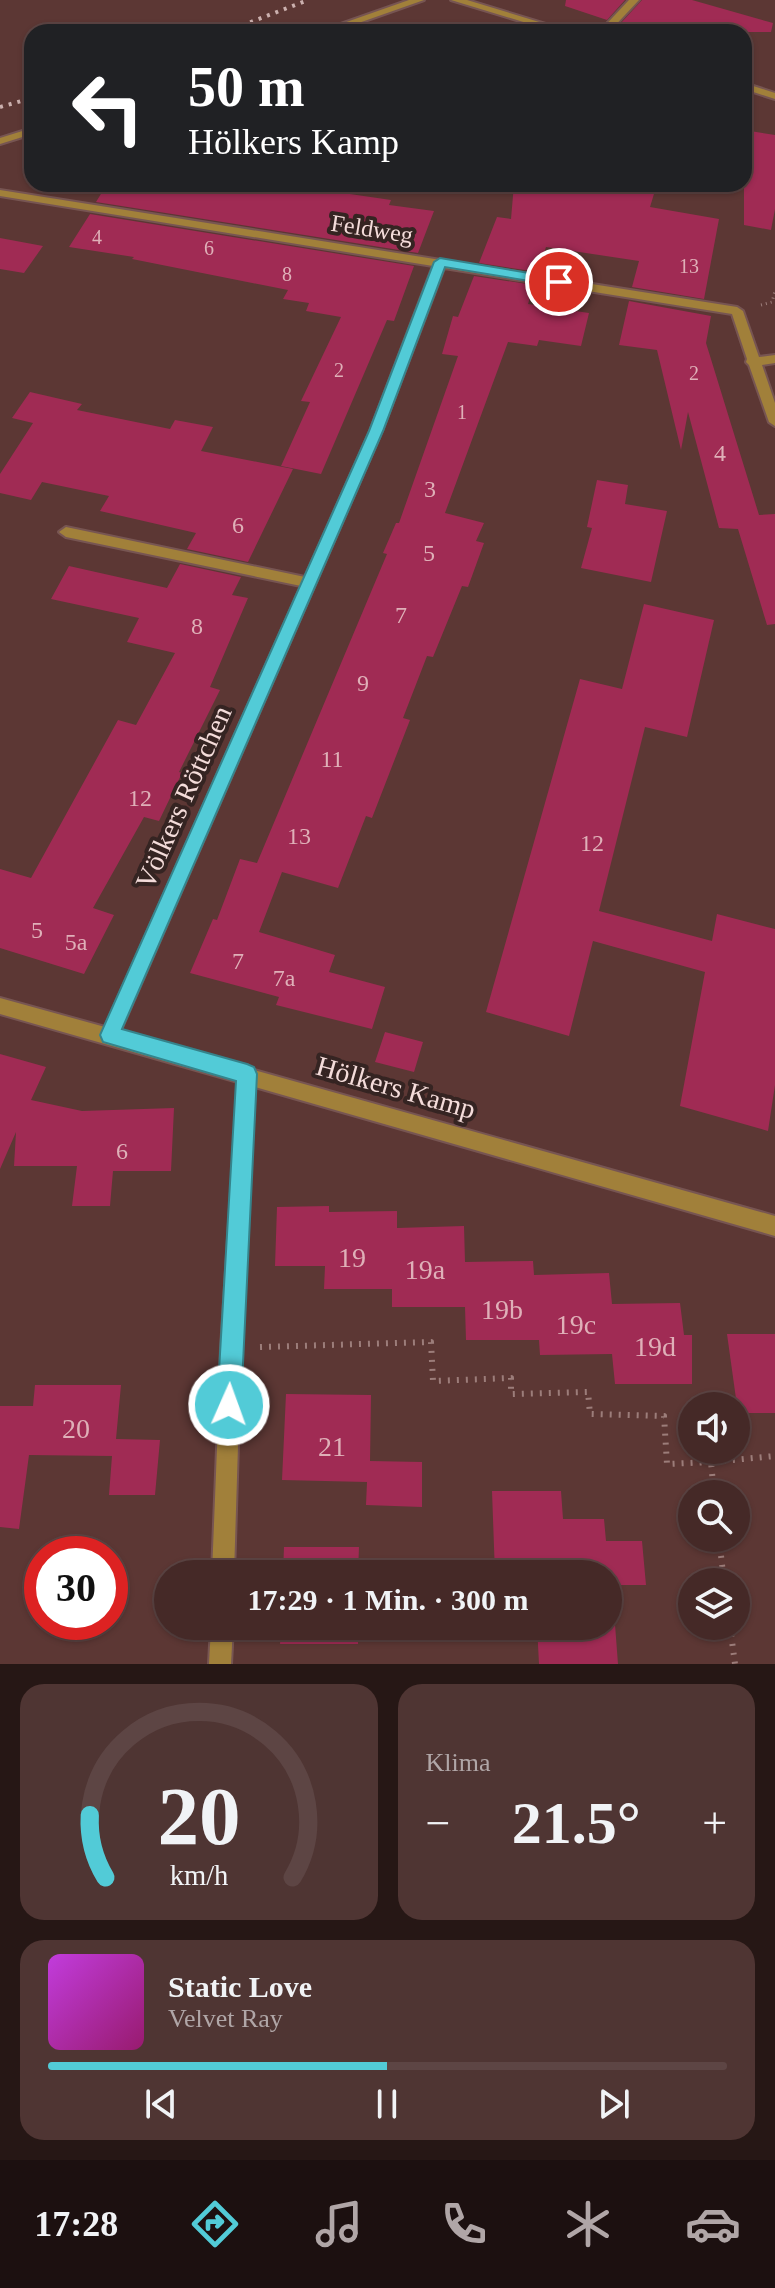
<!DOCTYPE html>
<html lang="de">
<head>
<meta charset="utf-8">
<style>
  body { margin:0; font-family:"Times New Roman",serif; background:#4f3533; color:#f1f3f6; height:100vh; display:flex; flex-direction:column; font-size:30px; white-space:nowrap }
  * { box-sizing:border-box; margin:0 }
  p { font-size:26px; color:#b0a6a7 }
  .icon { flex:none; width:44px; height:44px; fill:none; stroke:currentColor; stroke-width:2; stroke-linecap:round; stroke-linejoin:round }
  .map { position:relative; height:1664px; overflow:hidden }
  .side { display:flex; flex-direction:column; gap:20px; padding:20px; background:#261715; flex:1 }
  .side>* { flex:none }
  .hud { position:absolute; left:24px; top:24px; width:728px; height:168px; border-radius:24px; box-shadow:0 2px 6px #0004,0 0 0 2px #5d4544; background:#202124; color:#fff; overflow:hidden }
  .controls { position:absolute; left:678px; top:1392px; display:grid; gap:16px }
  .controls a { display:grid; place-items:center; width:72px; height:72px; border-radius:50%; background:#452927; box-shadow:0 2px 6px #0004,0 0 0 2px #5d4544; font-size:40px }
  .speed { position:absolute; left:24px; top:1536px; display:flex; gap:16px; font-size:40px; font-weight:700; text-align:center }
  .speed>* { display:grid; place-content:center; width:104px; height:104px; border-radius:50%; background:#452927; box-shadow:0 2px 6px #0004,0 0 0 2px #5d4544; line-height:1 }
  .speed .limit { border:12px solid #d22; background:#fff; color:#111 }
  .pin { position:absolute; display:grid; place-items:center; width:68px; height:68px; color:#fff; margin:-34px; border:4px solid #fff; border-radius:50%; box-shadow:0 2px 8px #0007 }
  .me { position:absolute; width:88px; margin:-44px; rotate:2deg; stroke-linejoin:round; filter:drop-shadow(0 0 6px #0008) }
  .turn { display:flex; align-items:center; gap:28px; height:168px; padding:0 32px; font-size:36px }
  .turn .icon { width:104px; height:104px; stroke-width:2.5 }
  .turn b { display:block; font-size:56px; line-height:68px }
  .big { font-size:60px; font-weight:800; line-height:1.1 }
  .side .card { flex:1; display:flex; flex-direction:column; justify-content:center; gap:12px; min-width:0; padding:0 28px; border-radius:24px; background:#4f3533 }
  .side .dial { align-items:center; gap:0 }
  .dial svg { height:208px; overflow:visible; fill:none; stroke:#5d4544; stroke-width:7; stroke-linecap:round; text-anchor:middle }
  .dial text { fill:#f1f3f6; stroke:none }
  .song { display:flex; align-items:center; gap:24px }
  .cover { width:96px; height:96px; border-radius:12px; background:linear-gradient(135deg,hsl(290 70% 55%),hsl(320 70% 35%)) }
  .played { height:8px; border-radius:4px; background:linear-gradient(90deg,#52cbd7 50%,#5d4544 50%) }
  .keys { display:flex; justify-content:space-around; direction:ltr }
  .heat { display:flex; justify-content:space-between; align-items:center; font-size:44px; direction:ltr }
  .side .tiles { flex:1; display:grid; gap:20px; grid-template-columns:1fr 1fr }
  .card:last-child { grid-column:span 2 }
  .trip { position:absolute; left:154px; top:1560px; width:468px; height:80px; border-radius:40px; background:#452927; box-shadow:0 2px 6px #0004,0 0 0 2px #5d4544; font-weight:800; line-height:80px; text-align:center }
  .tab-bar { display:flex; height:128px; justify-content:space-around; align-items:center; background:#1c1010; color:#b0a6a7 }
  .tab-bar .icon { width:56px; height:56px }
  .tab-bar .current { color:#52cbd7 }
  .tab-bar b { font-size:36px; color:#f1f3f6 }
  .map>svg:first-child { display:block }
  .building { fill:#a02b54 }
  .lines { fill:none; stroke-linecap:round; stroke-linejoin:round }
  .minor-casing { stroke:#775552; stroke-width:4 }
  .path-far1 { stroke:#9c7d7a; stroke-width:3; stroke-dasharray:1 4; stroke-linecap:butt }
  .path { stroke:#9c7d7a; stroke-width:6; stroke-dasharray:2 7; stroke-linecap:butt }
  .minor { fill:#a1803a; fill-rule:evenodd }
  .rail { stroke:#cbb0ae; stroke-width:4; stroke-dasharray:3 6; stroke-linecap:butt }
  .route { fill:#52cbd7; stroke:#35848c; stroke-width:2 }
  .labels { text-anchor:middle; stroke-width:8; stroke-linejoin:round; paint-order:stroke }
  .far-number-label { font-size:20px; fill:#dfb0b8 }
  .far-street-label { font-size:24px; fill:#f4dcda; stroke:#352422 }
  .number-label { font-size:24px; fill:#dfb0b8 }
  .street-label { font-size:28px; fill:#f4dcda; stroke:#352422 }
  .near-number-label { font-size:28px; fill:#dfb0b8 }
</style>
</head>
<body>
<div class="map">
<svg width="775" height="1664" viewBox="0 0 775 1664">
  <rect width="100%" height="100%" fill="#5c3734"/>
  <!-- building -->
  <g class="building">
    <polygon points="566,0 625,0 607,20 565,6"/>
    <polygon points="642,0 692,0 773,23 771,32 644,32 620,24"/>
    <polygon points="744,130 775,135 775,209 771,230 744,225"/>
    <polygon points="107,184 354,184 350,194 391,200 389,205 434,211 418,253 96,202"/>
    <polygon points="514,184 657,184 650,207 719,219 704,299 632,287 639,261 546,247 538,272 479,263 497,217 511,219"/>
    <polygon points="90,214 414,266 394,321 387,320 321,474 281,466 310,402 301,401 341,317 306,311 309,303 283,299 288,290 132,259 134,257 69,247"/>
    <polygon points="0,238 43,246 24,273 0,269"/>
    <polygon points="474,276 534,285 528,304 589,313 581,346 539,340 537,346 508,342 445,513 484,523 476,541 484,543 468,587 462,586 433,657 427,656 403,718 410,720 372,818 366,816 338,888 282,872 259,932 335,955 329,972 385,987 372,1029 276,1005 279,997 190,973 213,919 217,920 240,859 257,863 387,554 383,553 396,523 399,523 458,356 442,354 453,316 458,317"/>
    <polygon points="629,301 711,316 706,343 759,515 775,514 775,624 767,625 738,529 719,528 688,412 681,450 657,350 619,345"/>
    <polygon points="30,392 82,404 77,410 170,429 175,420 213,427 201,451 293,469 248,562 187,549 196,533 100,511 109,496 42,482 31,500 0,493 0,474 33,423 12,418"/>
    <polygon points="597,480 628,485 625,504 667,511 651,582 581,568 592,528 587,527"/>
    <polygon points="180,564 241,577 232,595 248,598 210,687 220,690 179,772 182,773 159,821 144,817 93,908 114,915 84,974 0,948 0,869 31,878 118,720 136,725 175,653 127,642 139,618 51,599 69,566 167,588"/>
    <polygon points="644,604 714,620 687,737 645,727 599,911 712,941 717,914 775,929 775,1085 768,1131 680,1106 705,972 593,941 569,1036 486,1012 580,679 622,689"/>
    <polygon points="385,1032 423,1042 414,1072 375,1062"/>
    <polygon points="0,1054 46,1067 31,1100 82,1111 174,1108 171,1171 113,1171 110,1206 72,1206 77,1166 14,1166 16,1132 0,1169"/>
    <polygon points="329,1206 329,1212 397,1211 397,1228 464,1226 465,1262 533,1261 534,1275 609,1273 612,1304 680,1303 684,1335 692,1335 692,1384 615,1384 612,1354 540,1355 539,1340 466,1340 465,1307 392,1307 392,1289 324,1289 325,1266 275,1266 277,1207"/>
    <polygon points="727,1334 775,1334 775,1413 738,1413"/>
    <polygon points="35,1385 121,1385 116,1439 160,1440 155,1495 109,1495 112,1456 29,1455 19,1529 0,1527 0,1406 33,1406"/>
    <polygon points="286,1394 371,1395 370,1461 422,1462 422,1507 366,1505 367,1482 282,1480"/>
    <polygon points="492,1491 561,1491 563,1519 604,1519 606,1541 642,1541 646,1585 612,1585 618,1664 539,1664 537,1626 608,1626 608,1574 495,1574"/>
    <polygon points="284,1547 359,1547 358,1574 283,1574"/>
    <polygon points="281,1626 358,1626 358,1644 280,1644"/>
  </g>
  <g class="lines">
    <!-- minor casing -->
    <g class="minor-casing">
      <g id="minor">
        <polygon points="409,0 424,0 333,32 318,32"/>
        <polygon points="451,0 467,0 572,32 556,32"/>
        <polygon points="629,0 639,0 609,32 599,32"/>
        <polygon points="744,83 775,93 775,99 744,89"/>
        <polygon points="32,128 32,134 0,144 0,138"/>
        <polygon points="0,190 737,307 743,311 759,357 775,355 775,363 762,365 775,403 775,426 769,422 749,365 746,362 747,359 732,314 444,268 382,431 120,1032 244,1067 247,1065 254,1070 775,1216 775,1236 255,1087 241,1348 234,1574 212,1574 221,1348 238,1082 0,1014 0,998 105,1027 301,586 66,537 59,532 66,527 305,577 370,431 433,266 0,196"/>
        <polygon points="211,1626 233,1626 231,1664 209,1664"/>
      </g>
    </g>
    <!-- path-far1 -->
    <polyline class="path-far1" points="761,305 772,302 775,291"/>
    <!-- path -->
    <g class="path">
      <polyline points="260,1347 431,1342 433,1381 511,1378 511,1394 588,1392 590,1414 664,1416 667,1464 711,1462"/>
      <polyline points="714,1494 711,1462 775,1456"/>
      <polyline points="719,1538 724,1582"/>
      <polyline points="730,1626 735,1664"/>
    </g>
    <!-- minor -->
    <use href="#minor" class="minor"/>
    <!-- rail -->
    <g class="rail">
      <polyline points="225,32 308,0"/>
      <polyline points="0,107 32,98"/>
    </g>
  </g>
  <!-- route -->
  <polygon class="route" points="440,258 559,278 566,282 559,286 445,267 383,431 122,1029 247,1064 254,1067 257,1074 241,1405 237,1413 229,1416 221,1413 217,1405 236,1081 110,1044 103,1042 100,1035 369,431 434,262"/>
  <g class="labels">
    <!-- far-number labels -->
    <g class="far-number-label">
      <text x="97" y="244">4</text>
      <text x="209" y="255">6</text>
      <text x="689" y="273">13</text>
      <text x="287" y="281">8</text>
      <text x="339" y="377">2</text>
      <text x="694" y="380">2</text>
      <text x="462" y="419">1</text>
    </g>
    <!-- far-street labels -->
    <g class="far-street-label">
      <text transform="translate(372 229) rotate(9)" y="8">Feldweg</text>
    </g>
    <!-- number labels -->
    <g class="number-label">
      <text x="720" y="461">4</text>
      <text x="430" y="497">3</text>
      <text x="238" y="533">6</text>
      <text x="429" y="561">5</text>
      <text x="401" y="623">7</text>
      <text x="197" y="634">8</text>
      <text x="363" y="691">9</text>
      <text x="332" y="767">11</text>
      <text x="140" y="806">12</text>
      <text x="299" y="844">13</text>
      <text x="592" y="851">12</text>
      <text x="37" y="938">5</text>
      <text x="76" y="950">5a</text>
      <text x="238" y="969">7</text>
      <text x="284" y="986">7a</text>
      <text x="122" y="1159">6</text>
    </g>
    <!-- street labels -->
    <g class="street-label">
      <text transform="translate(183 797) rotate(-66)" y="10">Völkers Röttchen</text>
      <text transform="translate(396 1087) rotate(16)" y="10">Hölkers Kamp</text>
    </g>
    <!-- near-number labels -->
    <g class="near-number-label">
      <text x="352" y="1267">19</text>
      <text x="425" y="1279">19a</text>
      <text x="502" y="1319">19b</text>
      <text x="576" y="1334">19c</text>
      <text x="655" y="1356">19d</text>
      <text x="76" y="1438">20</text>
      <text x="332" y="1456">21</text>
    </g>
  </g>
</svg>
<div class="controls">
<a><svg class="icon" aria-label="sound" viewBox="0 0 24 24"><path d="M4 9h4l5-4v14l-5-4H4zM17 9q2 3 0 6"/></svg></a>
<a><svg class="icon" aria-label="search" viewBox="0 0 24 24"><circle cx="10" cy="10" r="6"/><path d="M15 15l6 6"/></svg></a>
<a><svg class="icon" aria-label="layers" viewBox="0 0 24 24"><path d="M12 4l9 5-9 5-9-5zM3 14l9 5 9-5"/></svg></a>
</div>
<div class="speed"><div class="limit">30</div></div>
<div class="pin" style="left:559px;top:282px;background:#d93025"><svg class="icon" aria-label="arrive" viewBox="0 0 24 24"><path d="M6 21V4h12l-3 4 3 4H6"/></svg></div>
<svg class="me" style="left:229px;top:1405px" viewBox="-20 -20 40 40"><circle r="17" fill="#52cbd7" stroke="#fff" stroke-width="3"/><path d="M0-11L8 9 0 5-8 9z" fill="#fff"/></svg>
<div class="trip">17:29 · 1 Min. · 300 m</div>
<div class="hud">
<div class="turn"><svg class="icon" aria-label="left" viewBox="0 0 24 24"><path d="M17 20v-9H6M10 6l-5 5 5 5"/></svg><div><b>50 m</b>Hölkers Kamp</div></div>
</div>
</div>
<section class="side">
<div class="tiles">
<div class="card dial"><svg viewBox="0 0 100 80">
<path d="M14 69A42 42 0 1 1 86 69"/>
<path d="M14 69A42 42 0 0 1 8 45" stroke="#52cbd7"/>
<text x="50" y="56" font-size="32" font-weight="700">20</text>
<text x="50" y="72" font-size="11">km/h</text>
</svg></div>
<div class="card"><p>Klima</p>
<div class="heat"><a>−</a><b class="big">21.5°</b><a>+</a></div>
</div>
<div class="card">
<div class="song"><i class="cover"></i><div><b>Static Love</b><p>Velvet Ray</p></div></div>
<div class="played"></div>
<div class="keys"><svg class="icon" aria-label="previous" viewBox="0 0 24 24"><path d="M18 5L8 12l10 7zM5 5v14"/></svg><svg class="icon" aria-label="pause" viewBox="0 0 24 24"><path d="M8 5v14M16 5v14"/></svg><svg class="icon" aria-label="next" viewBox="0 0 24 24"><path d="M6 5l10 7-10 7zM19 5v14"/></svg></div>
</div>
</div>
</section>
<nav class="tab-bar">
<b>17:28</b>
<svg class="icon current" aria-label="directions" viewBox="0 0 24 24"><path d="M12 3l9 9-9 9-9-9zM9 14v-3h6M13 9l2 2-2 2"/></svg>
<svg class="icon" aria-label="music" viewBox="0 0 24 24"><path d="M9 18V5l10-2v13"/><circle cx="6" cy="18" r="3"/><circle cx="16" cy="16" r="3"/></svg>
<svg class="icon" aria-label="phone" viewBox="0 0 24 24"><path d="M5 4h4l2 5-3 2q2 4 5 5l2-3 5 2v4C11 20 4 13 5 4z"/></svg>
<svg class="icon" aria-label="climate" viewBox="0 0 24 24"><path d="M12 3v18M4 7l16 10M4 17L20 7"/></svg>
<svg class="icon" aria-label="car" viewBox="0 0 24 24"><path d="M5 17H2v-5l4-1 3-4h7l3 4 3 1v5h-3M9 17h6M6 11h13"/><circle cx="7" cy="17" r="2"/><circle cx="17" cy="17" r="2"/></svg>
</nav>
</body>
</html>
